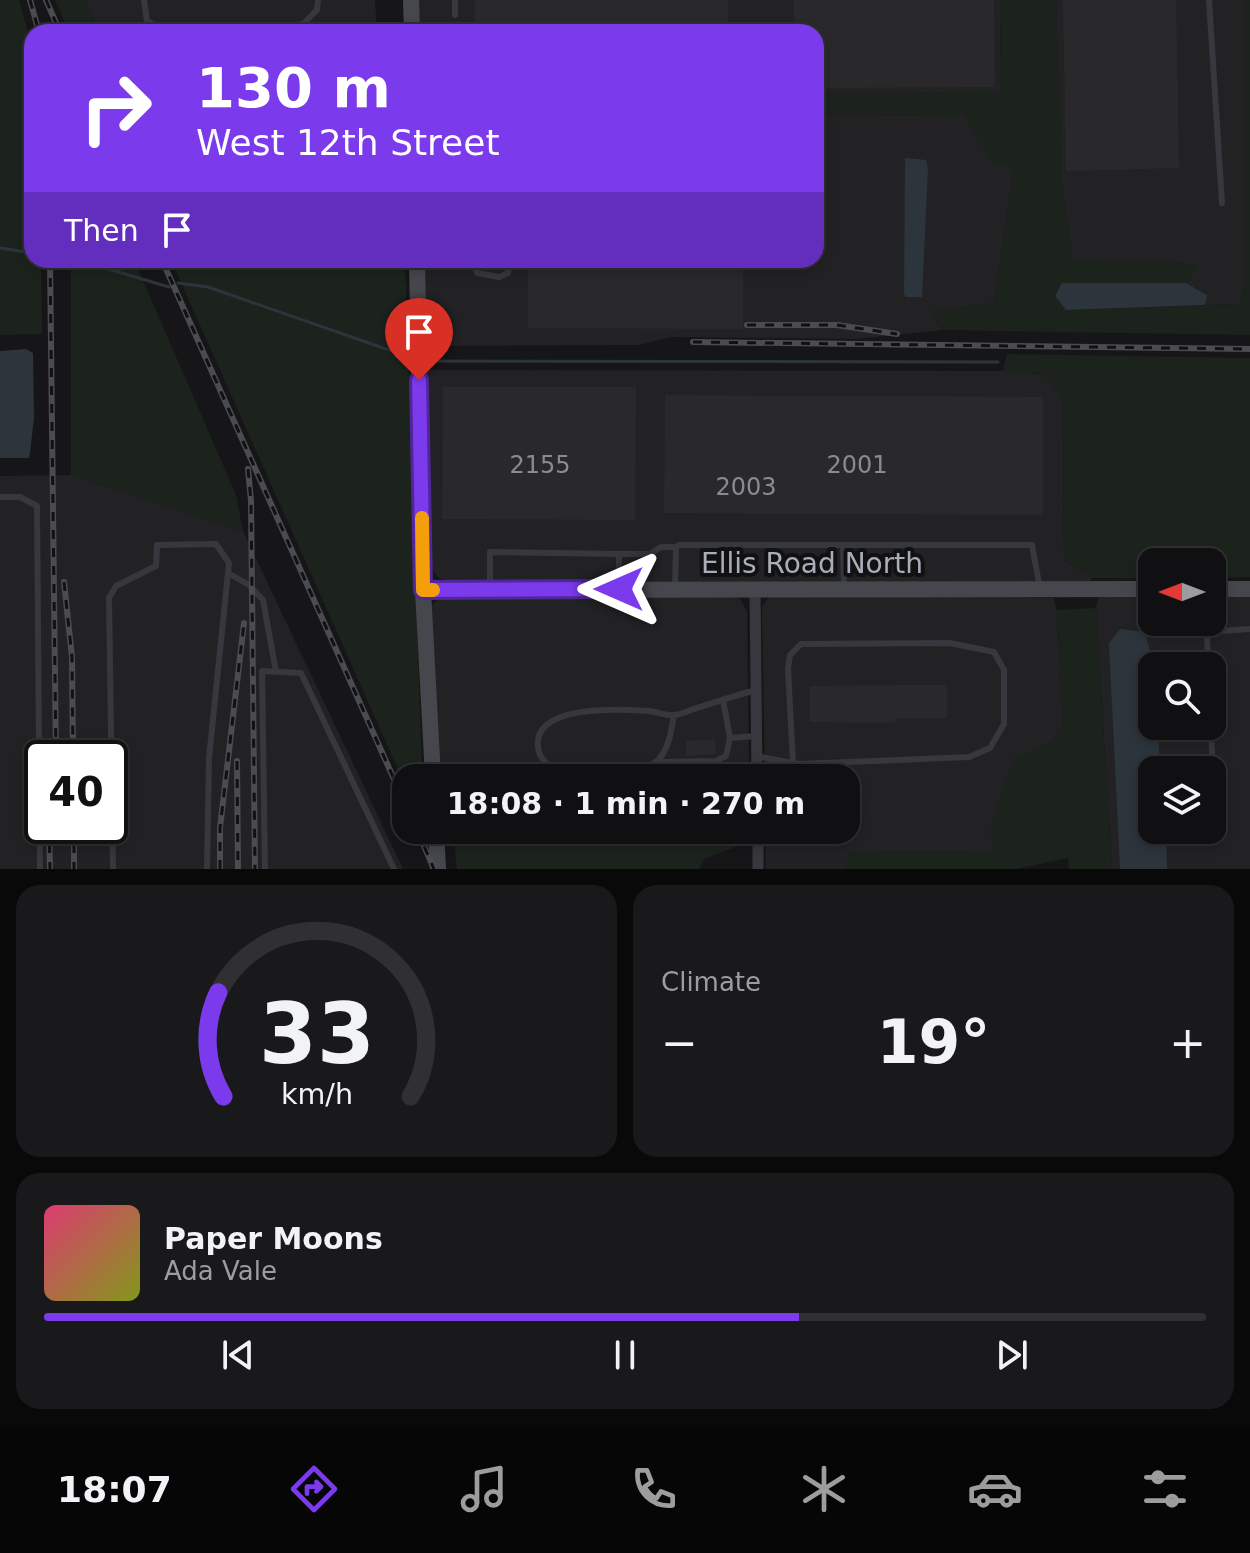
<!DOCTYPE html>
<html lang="en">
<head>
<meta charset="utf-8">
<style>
  body { margin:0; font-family:"DejaVu Sans",sans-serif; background:#19191b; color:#f1f3f6; height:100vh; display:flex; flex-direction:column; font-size:30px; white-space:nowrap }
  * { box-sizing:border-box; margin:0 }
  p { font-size:26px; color:#9c9d9f }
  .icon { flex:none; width:44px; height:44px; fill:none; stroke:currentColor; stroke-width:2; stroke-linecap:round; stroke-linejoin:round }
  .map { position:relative; height:869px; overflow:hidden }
  .sheet { display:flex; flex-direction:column; gap:16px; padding:16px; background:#09090a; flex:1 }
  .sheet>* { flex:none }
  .guide { position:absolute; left:24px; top:24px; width:800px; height:244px; border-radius:24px; box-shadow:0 4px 12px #0003,0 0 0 2px #303032; background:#7c3aed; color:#fff; overflow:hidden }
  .needle { width:52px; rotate:270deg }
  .buttons { position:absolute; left:1138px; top:548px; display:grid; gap:16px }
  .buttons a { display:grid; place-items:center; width:88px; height:88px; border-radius:16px; background:#101012; box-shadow:0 4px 12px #0003,0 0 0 2px #303032; font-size:40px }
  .speed { position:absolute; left:24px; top:740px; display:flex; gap:16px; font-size:40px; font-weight:700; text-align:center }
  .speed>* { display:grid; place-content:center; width:104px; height:104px; border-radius:50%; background:#101012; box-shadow:0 4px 12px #0003,0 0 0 2px #303032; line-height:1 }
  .speed .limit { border:4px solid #111; border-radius:12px; background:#fff; color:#111 }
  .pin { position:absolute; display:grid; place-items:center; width:68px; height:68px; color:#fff; margin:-82px -34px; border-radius:50% 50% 50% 0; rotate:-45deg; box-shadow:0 0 8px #0007 }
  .pin .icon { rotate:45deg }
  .me { position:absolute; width:88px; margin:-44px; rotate:270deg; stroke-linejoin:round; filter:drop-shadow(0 0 6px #0008) }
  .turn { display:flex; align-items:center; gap:28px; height:168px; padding:0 40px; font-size:36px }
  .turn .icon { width:104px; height:104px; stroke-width:2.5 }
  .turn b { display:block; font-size:56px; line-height:68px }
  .then { display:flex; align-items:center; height:76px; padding:0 40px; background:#0003; gap:16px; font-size:30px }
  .big { font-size:60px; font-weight:600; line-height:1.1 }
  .sheet .tile { flex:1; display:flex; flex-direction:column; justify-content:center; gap:12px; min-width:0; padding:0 28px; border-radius:24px; background:#19191b }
  .sheet .dial { align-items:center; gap:0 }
  .dial svg { height:208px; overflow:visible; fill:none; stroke:#303032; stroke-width:7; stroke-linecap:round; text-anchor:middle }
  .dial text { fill:#f1f3f6; stroke:none }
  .song { display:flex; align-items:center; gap:24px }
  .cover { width:96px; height:96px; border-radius:12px; background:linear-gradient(135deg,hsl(340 70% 55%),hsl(70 70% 35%)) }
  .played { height:8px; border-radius:4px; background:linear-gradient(90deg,#7c3aed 65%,#303032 65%) }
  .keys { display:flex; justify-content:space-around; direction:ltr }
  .heat { display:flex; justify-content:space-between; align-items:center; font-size:44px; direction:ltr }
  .sheet .tiles { flex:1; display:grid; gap:16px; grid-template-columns:1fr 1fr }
  .tile:last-child { grid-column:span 2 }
  .trip { position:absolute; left:392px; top:764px; width:468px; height:80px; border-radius:24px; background:#101012; box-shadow:0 4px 12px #0003,0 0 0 2px #303032; font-weight:600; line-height:80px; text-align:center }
  .tabs { display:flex; height:128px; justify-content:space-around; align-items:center; background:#060607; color:#9c9d9f }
  .tabs .icon { width:56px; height:56px }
  .tabs .on { color:#7c3aed }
  .tabs b { font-size:36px; color:#f1f3f6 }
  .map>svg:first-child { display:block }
  .built { fill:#222225; fill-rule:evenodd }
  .green { fill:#1c231d }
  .water { fill:#2c353c }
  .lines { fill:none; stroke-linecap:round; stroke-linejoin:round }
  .stream { stroke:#2c353c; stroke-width:3 }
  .building { fill:#29292c }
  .lane { stroke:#37383d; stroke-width:6 }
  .street { stroke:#37383d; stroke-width:11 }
  .secondary { stroke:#45474d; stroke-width:16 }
  .rail-casing { stroke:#4a4c52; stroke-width:6 }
  .rail { stroke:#111113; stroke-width:3; stroke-dasharray:9; stroke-linecap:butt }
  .route-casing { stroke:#51269a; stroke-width:20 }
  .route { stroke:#7c3aed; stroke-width:14 }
  .slow { stroke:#f59e0b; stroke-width:14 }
  .labels { text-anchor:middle; stroke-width:8; stroke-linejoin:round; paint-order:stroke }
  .number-label { font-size:24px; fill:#888b94 }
  .street-label { font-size:28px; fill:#a8adb8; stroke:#111113 }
</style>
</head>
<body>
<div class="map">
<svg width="1250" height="869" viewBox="0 0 1250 869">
  <rect width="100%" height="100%" fill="#161618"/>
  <!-- built -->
  <g class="built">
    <polygon points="84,0 375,0 377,32 99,32"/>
    <polygon points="416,0 1000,0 1001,92 816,93 816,32 454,32 452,26 417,26"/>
    <polygon points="1056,0 1246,0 1245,281 1240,304 1205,305 1206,294 1186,283 1197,267 1176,262 1073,260 1061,180"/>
    <polygon points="816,114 964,115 991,160 1014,168 994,303 931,312 943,330 857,339 671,337 639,345 424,346 423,260 816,260"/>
    <polygon points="423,370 1003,371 1044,374 1063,401 1064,560 1092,578 1088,584 448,582 439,578 432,570 427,553"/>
    <path d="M71,475L243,531L403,869H0V476ZM42,758H110V826H42Z"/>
    <path d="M1250,594V869H1112L1096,608L1099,595H1152V622H1212V595ZM1152,666H1212V726H1152ZM1152,770H1212V830H1152Z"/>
    <polygon points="728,595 740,599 747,611 749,778 439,778 430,608 436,601 449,596"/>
    <polygon points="778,595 1053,598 1057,610 1063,725 1051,742 1014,758 994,851 849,852 846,869 766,869 765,830 846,830 846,778 765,778 762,606 769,597"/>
  </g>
  <!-- green -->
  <g class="green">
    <polygon points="0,0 19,0 32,47 32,260 41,260 42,334 0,335"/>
    <polygon points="55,0 84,0 99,32 69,32"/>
    <polygon points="1000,0 1056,0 1061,180 1073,259 1176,262 1197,267 1186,283 1062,283 1067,310 1240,304 1245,281 1246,0 1250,0 1250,335 943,330 931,312 994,303 1014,168 991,161 963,115 816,114 816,93 1001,92"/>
    <polygon points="71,260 134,260 236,495 243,531 71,475"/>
    <polygon points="171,260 405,260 422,773 418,778 398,769"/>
    <polygon points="1007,354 1250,358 1250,577 1212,578 1212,562 1152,562 1152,578 1092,578 1064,560 1063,401 1044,374 1003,371"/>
    <polygon points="1096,608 1112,869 1069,869 1068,858 1016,869 846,869 848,852 994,851 990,830 1014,757 1051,742 1063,725 1057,610"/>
    <polygon points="453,830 747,830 746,843 704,859 699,869 457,869"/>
  </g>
  <!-- water -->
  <g class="water">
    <polygon points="905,158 926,160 928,169 922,297 906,297 904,294"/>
    <polygon points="1062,283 1186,283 1207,295 1205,305 1066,310 1055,296"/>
    <polygon points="26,349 33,353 34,418 30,453 29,458 0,458 0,351"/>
    <polygon points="1120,629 1145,632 1154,666 1152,726 1158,726 1160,770 1152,770 1152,830 1166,830 1167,869 1120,869 1109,643"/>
  </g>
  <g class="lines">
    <!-- stream -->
    <g class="stream">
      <polyline points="0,248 32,253"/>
      <polyline points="78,260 169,287"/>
      <polyline points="178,283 208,287 409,357"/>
      <polyline points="427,361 998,362"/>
    </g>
  </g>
  <!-- building -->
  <g class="building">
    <rect x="475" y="0" width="253" height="32"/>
    <polygon points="794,0 994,0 995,87 816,88 816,32 794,32"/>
    <polygon points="1063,0 1176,0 1179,168 1066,171"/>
    <polygon points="528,260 743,260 743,329 528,328"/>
    <polygon points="443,387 636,387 635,520 442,519"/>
    <polygon points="665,395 1043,397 1043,515 664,513"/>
    <polygon points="896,685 947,685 947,718 895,718 895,723 810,722 810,686"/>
    <polygon points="715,739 716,754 686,756 686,741"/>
  </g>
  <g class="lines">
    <!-- lane -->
    <g class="lane">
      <polyline points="144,0 147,21 169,32"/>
      <polyline points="1209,0 1222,203"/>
      <polyline points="455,15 455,0"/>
      <polyline points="219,32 303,24 317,10 318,0"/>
      <polyline points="474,260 477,273 499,277 508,273 510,260"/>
      <polyline points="800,260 800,266"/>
      <polyline points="0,497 20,497 37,506 40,869"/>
      <polyline points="843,545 844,589"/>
      <polyline points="619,554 650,554 661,547 676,547"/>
      <polyline points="228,573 249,585 263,600 276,672"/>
      <polyline points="490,589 490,552 619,554 619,589"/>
      <polyline points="675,589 676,547 679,545 1032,545 1040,589"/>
      <polyline points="1208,666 1207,632 1250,629"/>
      <path d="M674,715C671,731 669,751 656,762C640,775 582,772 561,772C552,768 542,762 539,752C526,703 622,709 649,711C657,712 666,716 674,715C681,715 690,710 697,708C717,702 736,695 756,690"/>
      <polyline points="1211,726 1213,775"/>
      <polyline points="730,738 756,736"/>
      <path d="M757,756C771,759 785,762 800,764L969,757L990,748L1004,724V670L994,652L950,643L801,644L790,655L788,669L793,763"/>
      <polyline points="656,762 716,761 726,756 730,738 723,700"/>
      <polyline points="113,869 109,598 116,586 156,566 157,545 216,544 229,563 209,758 207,869"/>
      <polyline points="265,869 262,671 301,673 394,869"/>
    </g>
    <!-- street -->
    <g class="street">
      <polyline points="755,589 757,778"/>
      <polyline points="758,830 758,869"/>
    </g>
    <!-- secondary -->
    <g class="secondary">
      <polyline points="411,0 412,32"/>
      <polyline points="417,260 423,590 433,778"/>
      <polyline points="1212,589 1250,589"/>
      <polyline points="423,590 1152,589"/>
      <polyline points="436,830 438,869"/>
    </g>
    <!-- rail casing -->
    <g class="rail-casing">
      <g id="rail">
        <polyline points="30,0 39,32"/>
        <polyline points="46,0 60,32"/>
        <polyline points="50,260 56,758"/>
        <polyline points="162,260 406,806"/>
        <polyline points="747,325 837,325 897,334"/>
        <polyline points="693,342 1250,349"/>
        <polyline points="248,469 251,501 255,869"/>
        <polyline points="64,582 72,657 73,758"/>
        <polyline points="237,761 238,869"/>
        <polyline points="49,826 50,869"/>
        <polyline points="74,826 74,869"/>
        <polyline points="417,830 434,869"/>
        <polyline points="220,869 220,828 244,623"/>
      </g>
    </g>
    <!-- rail -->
    <use href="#rail" class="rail"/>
  </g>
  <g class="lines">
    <!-- route casing -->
    <g class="route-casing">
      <polyline id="route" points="419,380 423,590 619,589"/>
    </g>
    <!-- route -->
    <use href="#route" class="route"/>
    <!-- slow -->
    <polyline class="slow" points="422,518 423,590 433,590"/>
  </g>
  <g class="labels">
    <!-- number labels -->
    <g class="number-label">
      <text x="540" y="473">2155</text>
      <text x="857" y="473">2001</text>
      <text x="746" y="495">2003</text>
    </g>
    <!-- street labels -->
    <g class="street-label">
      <text x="812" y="573">Ellis Road North</text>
    </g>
  </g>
</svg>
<div class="buttons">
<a><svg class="needle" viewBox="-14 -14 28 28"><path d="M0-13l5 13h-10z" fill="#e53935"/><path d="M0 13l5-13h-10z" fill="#9c9d9f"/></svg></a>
<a><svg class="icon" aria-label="search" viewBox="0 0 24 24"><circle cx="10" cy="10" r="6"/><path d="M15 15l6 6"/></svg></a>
<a><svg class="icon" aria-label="layers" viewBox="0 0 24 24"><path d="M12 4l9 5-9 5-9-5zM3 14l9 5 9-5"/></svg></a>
</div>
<div class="speed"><div class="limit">40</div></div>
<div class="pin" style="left:419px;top:380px;background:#d93025"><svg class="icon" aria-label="arrive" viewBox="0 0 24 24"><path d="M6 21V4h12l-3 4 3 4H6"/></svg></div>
<svg class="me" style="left:619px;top:589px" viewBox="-20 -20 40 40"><path d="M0-17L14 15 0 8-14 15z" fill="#7c3aed" stroke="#fff" stroke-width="4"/></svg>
<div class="trip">18:08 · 1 min · 270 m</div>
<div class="guide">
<div class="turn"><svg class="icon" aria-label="right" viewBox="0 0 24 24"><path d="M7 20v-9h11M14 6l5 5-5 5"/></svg><div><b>130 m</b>West 12th Street</div></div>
<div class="then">Then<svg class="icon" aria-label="arrive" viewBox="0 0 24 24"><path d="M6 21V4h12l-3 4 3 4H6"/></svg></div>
</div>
</div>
<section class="sheet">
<div class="tiles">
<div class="tile dial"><svg viewBox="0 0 100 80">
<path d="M14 69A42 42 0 1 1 86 69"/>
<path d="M14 69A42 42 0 0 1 12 29" stroke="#7c3aed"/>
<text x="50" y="56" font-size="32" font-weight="700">33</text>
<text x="50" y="72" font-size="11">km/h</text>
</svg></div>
<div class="tile"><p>Climate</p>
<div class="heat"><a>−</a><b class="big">19°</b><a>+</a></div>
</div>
<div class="tile">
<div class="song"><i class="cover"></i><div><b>Paper Moons</b><p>Ada Vale</p></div></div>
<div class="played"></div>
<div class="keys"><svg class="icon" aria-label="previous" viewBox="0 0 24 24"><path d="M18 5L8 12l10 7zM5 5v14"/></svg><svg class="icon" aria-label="pause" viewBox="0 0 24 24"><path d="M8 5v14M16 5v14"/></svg><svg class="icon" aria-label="next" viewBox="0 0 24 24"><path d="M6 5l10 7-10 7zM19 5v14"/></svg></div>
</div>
</div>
</section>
<nav class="tabs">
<b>18:07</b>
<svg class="icon on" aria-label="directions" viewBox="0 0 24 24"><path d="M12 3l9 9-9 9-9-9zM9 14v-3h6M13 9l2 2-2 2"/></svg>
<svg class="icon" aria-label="music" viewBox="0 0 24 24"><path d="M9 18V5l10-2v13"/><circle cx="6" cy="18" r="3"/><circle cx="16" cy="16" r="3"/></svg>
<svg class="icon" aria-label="phone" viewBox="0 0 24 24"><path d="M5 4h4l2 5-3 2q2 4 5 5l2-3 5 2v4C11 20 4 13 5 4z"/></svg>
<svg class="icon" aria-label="climate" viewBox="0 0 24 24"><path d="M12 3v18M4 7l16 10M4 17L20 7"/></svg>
<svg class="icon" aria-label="car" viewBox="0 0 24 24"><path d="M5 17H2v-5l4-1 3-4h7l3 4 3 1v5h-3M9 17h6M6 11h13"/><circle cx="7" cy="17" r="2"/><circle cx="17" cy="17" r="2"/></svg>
<svg class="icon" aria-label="filters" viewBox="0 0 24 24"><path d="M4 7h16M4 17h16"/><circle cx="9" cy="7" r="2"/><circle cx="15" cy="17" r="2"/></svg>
</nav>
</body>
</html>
